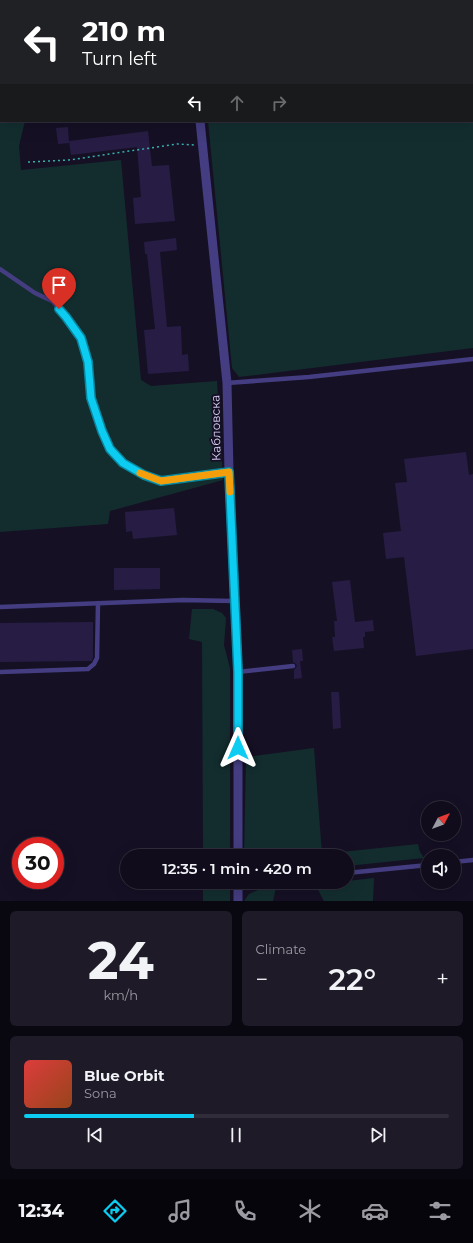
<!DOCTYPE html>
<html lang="en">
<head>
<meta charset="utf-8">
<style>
  body { margin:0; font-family:Montserrat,sans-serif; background:#1e1a28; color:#f1f3f6; height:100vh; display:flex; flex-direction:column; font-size:15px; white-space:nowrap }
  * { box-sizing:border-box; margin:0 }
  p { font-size:13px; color:#9c9ba3 }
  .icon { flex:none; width:22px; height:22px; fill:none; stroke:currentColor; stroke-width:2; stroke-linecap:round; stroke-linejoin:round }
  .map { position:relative; height:901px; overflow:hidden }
  .panel { display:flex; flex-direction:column; gap:10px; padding:10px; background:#09070f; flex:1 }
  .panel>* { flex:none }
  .guide { position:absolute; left:0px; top:0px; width:473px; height:122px; box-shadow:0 4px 16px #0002,0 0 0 1px #302c3a; background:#202124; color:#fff; overflow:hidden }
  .needle { width:26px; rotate:49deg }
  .controls { position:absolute; left:421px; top:801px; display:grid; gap:8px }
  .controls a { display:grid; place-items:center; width:40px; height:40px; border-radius:50%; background:#100c1b; box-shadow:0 4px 16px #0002,0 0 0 1px #302c3a; font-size:20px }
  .speed { position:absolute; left:12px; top:837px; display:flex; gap:8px; font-size:20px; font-weight:700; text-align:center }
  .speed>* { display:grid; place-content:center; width:52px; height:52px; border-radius:50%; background:#100c1b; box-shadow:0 4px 16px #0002,0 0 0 1px #302c3a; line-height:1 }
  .speed .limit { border:6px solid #d22; background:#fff; color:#111 }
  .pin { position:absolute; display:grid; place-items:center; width:34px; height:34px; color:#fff; margin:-41px -17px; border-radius:50% 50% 50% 0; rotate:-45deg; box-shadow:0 0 4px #0007 }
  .pin .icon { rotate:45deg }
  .me { position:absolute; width:44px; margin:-22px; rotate:0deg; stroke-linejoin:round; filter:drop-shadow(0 0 3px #0008) }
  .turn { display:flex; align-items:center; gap:14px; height:84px; padding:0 16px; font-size:18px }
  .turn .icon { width:52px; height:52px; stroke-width:2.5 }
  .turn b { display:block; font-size:28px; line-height:34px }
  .lanes { display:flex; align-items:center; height:38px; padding:0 16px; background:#0003; justify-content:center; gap:20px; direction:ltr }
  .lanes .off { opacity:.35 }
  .big { font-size:30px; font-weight:600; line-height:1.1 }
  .panel .widget { flex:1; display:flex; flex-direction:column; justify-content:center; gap:6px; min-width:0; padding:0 14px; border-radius:6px; background:#1e1a28 }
  .panel .dial { align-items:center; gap:0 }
  .dial b { font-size:52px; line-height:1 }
  .song { display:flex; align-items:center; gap:12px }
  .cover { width:48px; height:48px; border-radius:6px; background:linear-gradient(135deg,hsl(0 70% 55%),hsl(20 70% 35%)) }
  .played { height:4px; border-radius:2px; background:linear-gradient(90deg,#0dccf1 40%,#302c3a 40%) }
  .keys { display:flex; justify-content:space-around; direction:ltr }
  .heat { display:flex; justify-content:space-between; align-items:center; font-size:22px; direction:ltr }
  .panel .tiles { flex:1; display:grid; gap:10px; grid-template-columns:1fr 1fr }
  .widget:last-child { grid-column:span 2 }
  .trip { position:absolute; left:120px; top:849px; width:234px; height:40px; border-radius:20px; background:#100c1b; box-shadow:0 4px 16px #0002,0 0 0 1px #302c3a; font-weight:600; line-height:40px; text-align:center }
  .tab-bar { display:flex; height:64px; justify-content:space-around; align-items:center; background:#06050b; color:#9c9ba3 }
  .tab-bar .icon { width:28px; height:28px }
  .tab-bar .selected { color:#0dccf1 }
  .tab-bar b { font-size:18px; color:#f1f3f6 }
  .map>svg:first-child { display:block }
  .green { fill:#132d2e }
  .building { fill:#271d44 }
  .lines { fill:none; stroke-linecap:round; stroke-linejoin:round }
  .path { stroke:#36b0b0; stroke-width:1.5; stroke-dasharray:2 3; stroke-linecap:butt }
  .lane { stroke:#443d81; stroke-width:4.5 }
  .street { stroke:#443d81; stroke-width:9 }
  .route-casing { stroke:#08859d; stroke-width:10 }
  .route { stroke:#0dccf1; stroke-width:7 }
  .slow { stroke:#f59e0b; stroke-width:7 }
  .labels { text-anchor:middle; stroke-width:4; stroke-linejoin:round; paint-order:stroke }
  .street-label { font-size:12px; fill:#dcd5fd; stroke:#151024 }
</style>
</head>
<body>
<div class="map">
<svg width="473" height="901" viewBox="0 0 473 901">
  <rect width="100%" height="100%" fill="#151024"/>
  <!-- green -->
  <g class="green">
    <rect x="196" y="0" width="238" height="1"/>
    <polygon points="455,0 473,0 473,348 239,377 232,368 208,121 472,121 472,1 449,1"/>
    <polygon points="0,57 1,121 25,121 19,146 21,170 121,160 141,380 151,386 217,381 223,480 110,511 108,524 0,532"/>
    <polygon points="192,609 213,609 222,613 226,618 224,645 230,668 230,856 203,856 202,642 189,639"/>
    <polygon points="314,748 322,854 418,844 420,852 424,858 347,866 347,856 244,856 246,757"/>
    <polygon points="374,878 373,901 324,901 317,888 323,883 347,882 347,881"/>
    <rect x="203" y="882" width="27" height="19"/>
    <polygon points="262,888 276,888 273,901 244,901 249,894"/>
  </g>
  <!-- building -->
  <g class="building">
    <polygon points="68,127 69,143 58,144 56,128"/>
    <polygon points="148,131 152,166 169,165 175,221 135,224 133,198 141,197 137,147 71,155 69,141"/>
    <polygon points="176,238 177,250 160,252 167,327 181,326 182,355 188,354 189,371 148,374 144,330 155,329 147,254 145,254 144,242"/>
    <polygon points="466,452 469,475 473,474 473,649 416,656 404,557 386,559 383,533 401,531 395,483 407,482 404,459"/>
    <polygon points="174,508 177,535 133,539 132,531 126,532 125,512"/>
    <polygon points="114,568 160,568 160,589 114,590"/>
    <polygon points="350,580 355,622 373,620 374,631 365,632 365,637 363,637 364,648 334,651 332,637 335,637 334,621 337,621 332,582"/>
    <polygon points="93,622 93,657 92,661 0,662 0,623"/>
    <polygon points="302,649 303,661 300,661 302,678 294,679 294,670 297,666 296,664 293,662 292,650"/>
    <polygon points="331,692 339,692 341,728 333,729"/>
  </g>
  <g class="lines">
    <!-- path -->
    <polyline class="path" points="28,162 69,160 177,144 195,145"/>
    <!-- lane -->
    <g class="lane">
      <polyline points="0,269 35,293 52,301 67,317 81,338 88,362 91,398 102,431 110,449 123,463 144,475 161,481 229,472"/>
      <polyline points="227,383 309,377 473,359"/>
      <polyline points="0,607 183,600 234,601"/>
      <polyline points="0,672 88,669 94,664 97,658 98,603"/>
      <polyline points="238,672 293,666"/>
      <polyline points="454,862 473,860"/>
      <polyline points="347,873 428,865"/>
    </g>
    <!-- street -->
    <g class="street">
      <polyline points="186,0 186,1"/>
      <polyline points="200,121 227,383 229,472 238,672 238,856"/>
      <polyline points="238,882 238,901"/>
    </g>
  </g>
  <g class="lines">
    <!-- route casing -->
    <g class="route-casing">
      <polyline id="route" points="59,309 66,317 81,338 88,362 91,398 102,431 110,449 123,463 144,475 161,481 229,472 238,672 238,748"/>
    </g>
    <!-- route -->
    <use href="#route" class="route"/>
    <!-- slow -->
    <polyline class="slow" points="140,473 161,481 229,472 230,492"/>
  </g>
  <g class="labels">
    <!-- street labels -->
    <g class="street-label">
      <text transform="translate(216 428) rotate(-91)" y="4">Кабловска</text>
    </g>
  </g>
</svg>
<div class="controls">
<a><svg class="needle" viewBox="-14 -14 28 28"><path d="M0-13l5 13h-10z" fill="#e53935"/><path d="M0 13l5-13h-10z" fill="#9c9ba3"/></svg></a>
<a><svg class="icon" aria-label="sound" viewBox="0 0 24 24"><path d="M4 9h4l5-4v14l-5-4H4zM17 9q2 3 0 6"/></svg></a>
</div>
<div class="speed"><div class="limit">30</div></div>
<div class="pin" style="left:59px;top:309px;background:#d93025"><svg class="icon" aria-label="arrive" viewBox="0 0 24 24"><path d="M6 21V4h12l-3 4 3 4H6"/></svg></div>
<svg class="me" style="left:238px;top:748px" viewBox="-20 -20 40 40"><path d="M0-17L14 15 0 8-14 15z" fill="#0dccf1" stroke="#fff" stroke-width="4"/></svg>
<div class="trip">12:35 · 1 min · 420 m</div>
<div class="guide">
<div class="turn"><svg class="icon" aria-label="left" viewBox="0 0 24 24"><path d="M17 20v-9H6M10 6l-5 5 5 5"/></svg><div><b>210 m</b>Turn left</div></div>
<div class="lanes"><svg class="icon" aria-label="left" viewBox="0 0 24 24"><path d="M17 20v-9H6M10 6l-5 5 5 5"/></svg><svg class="icon off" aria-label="ahead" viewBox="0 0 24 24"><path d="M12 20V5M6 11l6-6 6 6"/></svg><svg class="icon off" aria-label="right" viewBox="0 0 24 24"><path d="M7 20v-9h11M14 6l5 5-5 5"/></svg></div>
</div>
</div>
<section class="panel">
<div class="tiles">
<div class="widget dial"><b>24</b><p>km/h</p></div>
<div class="widget"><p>Climate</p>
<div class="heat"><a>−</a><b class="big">22°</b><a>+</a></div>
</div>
<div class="widget">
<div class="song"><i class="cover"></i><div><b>Blue Orbit</b><p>Sona</p></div></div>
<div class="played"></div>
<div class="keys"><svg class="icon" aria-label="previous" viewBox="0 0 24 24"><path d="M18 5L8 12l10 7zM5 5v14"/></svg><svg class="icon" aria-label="pause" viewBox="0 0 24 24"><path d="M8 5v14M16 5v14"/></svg><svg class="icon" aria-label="next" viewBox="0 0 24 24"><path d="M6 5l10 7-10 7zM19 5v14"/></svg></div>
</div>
</div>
</section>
<nav class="tab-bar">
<b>12:34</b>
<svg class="icon selected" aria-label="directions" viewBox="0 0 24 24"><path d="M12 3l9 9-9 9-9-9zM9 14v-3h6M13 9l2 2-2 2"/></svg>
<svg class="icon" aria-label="music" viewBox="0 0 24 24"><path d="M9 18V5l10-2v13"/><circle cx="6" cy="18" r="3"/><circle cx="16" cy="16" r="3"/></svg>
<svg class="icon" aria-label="phone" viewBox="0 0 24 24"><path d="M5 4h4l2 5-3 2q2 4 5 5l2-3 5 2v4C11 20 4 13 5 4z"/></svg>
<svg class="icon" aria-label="climate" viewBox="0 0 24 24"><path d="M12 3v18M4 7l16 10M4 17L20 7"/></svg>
<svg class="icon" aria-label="car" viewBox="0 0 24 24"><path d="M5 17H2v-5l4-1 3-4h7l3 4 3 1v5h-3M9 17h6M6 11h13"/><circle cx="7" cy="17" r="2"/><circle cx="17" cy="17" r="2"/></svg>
<svg class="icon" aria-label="filters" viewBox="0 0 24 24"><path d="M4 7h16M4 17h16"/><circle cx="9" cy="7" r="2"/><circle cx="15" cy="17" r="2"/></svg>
</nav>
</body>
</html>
